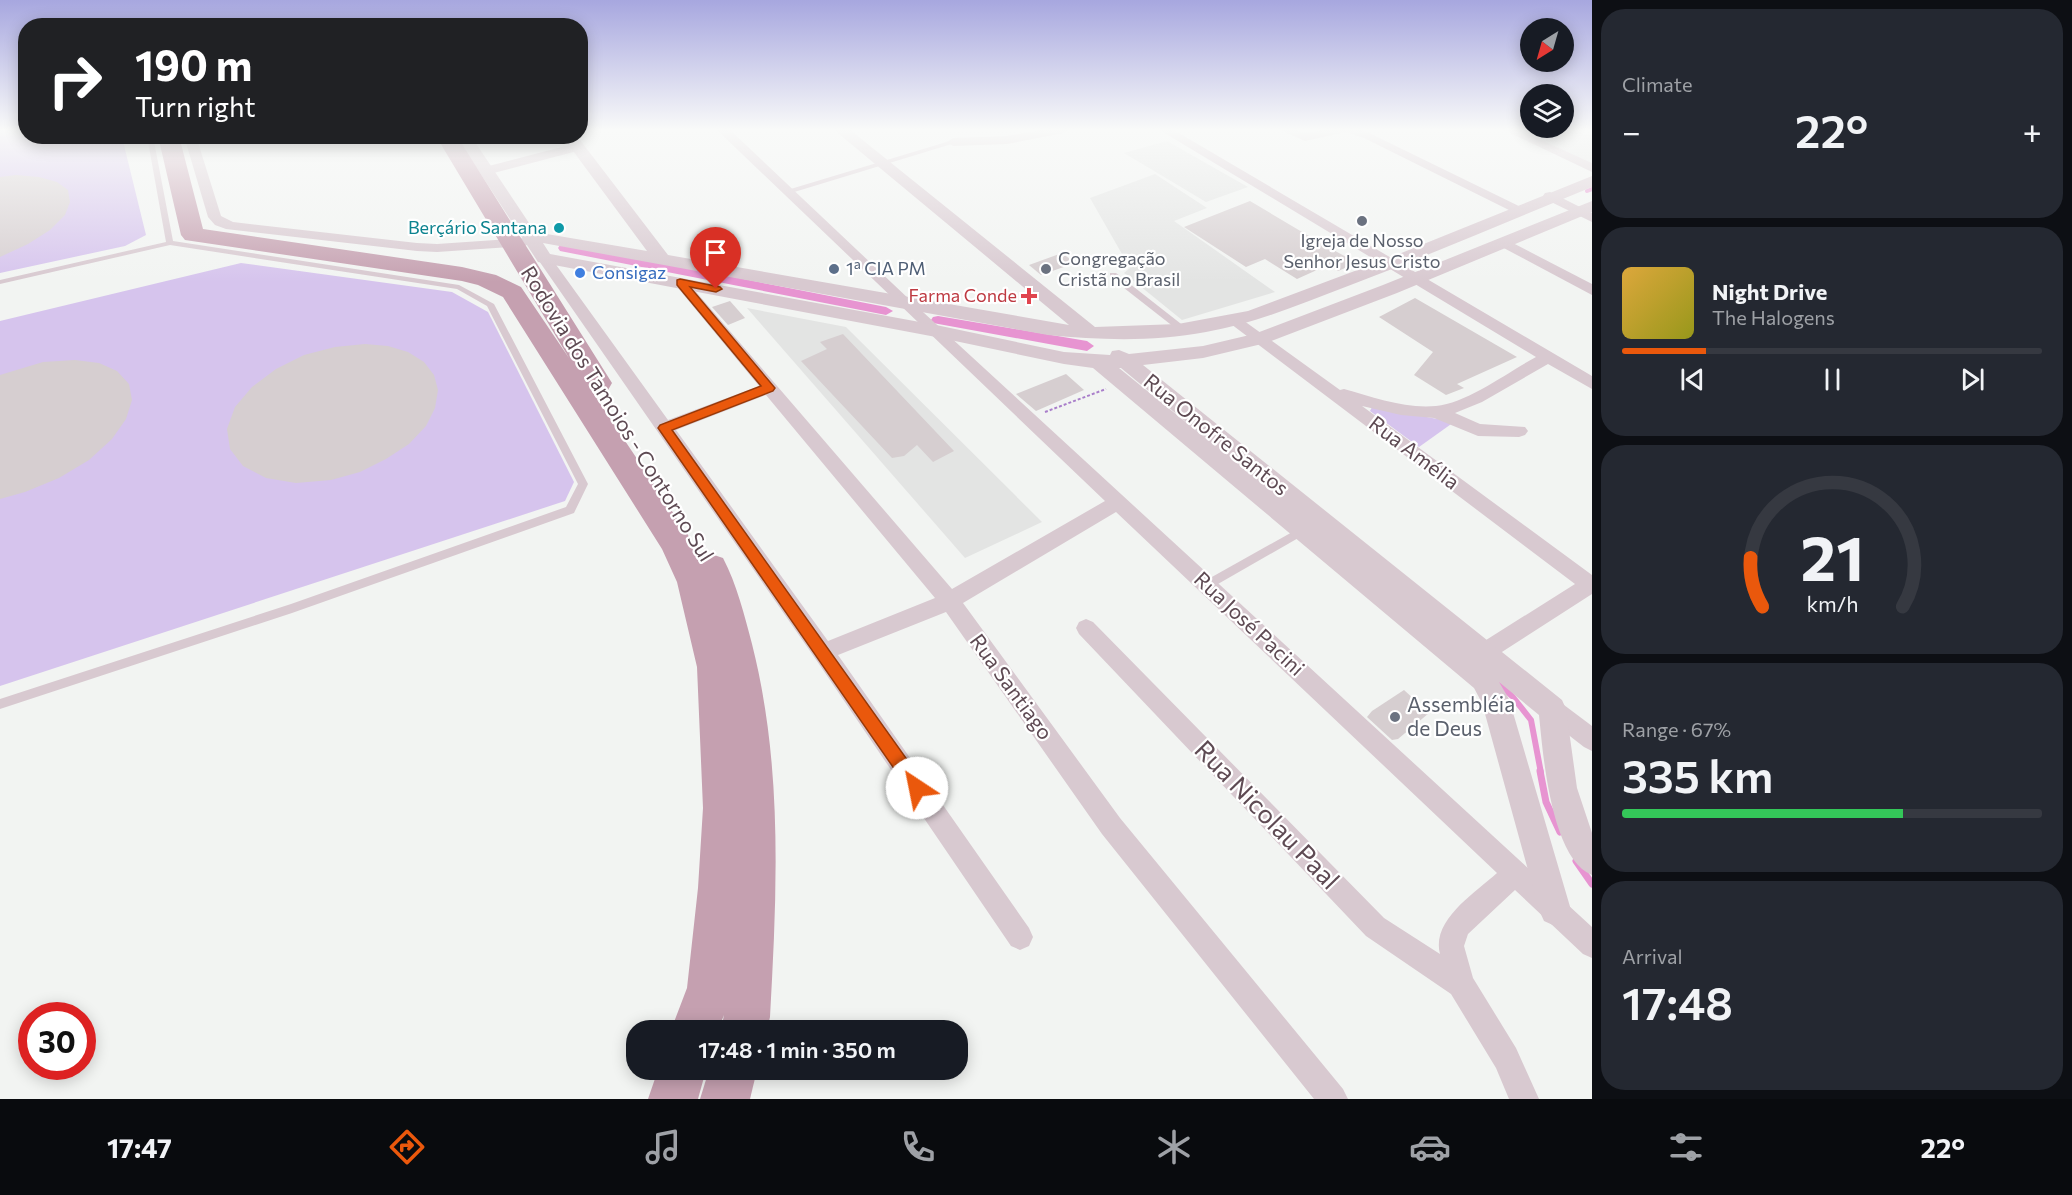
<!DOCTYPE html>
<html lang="en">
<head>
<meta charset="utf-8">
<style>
  body { margin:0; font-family:Commissioner,sans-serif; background:#242831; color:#f1f3f6; height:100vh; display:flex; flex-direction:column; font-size:22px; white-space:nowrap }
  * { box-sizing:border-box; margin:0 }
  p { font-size:20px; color:#9ea1a6 }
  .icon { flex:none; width:33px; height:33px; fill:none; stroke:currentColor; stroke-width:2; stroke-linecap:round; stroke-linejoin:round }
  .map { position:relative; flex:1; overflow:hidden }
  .panel { display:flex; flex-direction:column; gap:9px; padding:9px; background:#0d0f14; width:480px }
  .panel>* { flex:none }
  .guide { position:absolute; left:18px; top:18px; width:570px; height:126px; border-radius:24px; box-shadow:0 3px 15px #0003; background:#202124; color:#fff; overflow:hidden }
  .needle { width:39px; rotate:217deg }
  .tools { position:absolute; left:1520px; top:18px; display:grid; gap:12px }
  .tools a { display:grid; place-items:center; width:54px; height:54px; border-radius:50%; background:#171b24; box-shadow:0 3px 15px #0003; font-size:30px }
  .speed { position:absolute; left:18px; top:1002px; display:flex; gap:12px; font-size:30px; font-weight:700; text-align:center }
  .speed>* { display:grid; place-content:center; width:78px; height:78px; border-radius:50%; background:#171b24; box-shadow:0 3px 15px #0003; line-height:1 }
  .speed .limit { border:9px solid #d22; background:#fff; color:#111 }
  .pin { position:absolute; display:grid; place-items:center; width:51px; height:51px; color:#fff; margin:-62px -26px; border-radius:50% 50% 50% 0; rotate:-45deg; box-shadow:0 0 6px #0007 }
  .pin .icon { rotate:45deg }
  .me { position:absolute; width:66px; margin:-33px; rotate:326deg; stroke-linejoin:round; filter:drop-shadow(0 0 4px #0008) }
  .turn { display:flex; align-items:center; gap:21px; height:126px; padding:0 18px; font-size:27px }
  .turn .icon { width:78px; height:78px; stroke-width:2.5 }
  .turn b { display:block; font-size:42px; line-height:51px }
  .big { font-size:45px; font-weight:600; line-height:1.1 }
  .panel .widget { flex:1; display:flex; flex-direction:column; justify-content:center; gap:9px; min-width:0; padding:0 21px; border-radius:24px; background:#242831 }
  .panel .dial { align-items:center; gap:0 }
  .dial svg { height:156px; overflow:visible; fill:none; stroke:#363941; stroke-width:7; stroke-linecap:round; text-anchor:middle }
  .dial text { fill:#f1f3f6; stroke:none }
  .song { display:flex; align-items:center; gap:18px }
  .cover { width:72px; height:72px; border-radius:9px; background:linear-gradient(135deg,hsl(40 70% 55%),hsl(60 70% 35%)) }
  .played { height:6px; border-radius:3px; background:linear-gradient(90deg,#ea580c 20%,#363941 20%) }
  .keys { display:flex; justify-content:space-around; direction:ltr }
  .heat { display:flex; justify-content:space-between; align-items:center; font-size:33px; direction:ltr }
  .charge { height:9px; border-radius:4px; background:linear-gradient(90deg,#34c759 67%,#363941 0) }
  .trip { position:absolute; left:626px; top:1020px; width:342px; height:60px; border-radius:24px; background:#171b24; box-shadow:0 3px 15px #0003; font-weight:600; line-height:60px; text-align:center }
  .dock { display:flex; height:96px; justify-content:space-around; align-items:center; background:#090b0e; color:#9ea1a6 }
  .dock .icon { width:42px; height:42px }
  .dock .selected { color:#ea580c }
  .dock b { font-size:27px; color:#f1f3f6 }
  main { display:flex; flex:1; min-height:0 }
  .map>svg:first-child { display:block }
  .education { fill:#e3e4e3 }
  .green { fill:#d6c4ed }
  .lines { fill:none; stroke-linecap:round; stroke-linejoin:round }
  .stream-far2 { stroke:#e794d1; stroke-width:4 }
  .stream-far1 { stroke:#e794d1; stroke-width:6 }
  .stream { stroke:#e794d1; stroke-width:7 }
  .canal { fill:#e794d1; fill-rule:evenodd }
  .building { fill:#d6ced0 }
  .path { stroke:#a97eca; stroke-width:2; stroke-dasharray:3 2; stroke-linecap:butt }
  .service { fill:#d8c9d0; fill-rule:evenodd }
  .minor { fill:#d8c9d0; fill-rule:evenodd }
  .tertiary { fill:#d8c9d0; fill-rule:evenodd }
  .trunk { fill:#c5a0b0; fill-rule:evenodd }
  .route { fill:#ea580c; stroke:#983908; stroke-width:1.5 }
  .worship-dot { fill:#6b7280; stroke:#fff; stroke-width:2 }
  .culture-dot { fill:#0f9aa8; stroke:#fff; stroke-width:2 }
  .service-dot { fill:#5c6f8a; stroke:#fff; stroke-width:2 }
  .shop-dot { fill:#3f7fe0; stroke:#fff; stroke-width:2 }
  .health-dot { fill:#e0444e; stroke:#fff; stroke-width:2 }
  .labels { text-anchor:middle; stroke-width:4.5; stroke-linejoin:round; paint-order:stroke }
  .far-culture-label { font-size:18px; fill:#0d838f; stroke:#fff; text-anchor:end }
  .far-worship-label { font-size:18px; fill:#5b616d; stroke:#fff }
  .far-service-label { font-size:18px; fill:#4e5e75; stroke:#fff; text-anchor:start }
  .far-shop-label { font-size:18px; fill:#366cbe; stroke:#fff; text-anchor:start }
  .far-health-label { font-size:18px; fill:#be3a42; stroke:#fff; text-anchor:end }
  .street-label { font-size:21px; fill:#5e4a53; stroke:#fff }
  .worship-label { font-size:21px; fill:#5b616d; stroke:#fff; text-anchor:start }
  .near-street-label { font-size:26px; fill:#5e4a53; stroke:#fff }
</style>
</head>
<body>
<main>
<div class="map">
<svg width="1592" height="1099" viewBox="0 0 1592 1099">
  <rect width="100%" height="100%" fill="#f2f4f2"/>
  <!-- education -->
  <g class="education">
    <polygon points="1516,129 1572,129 1588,135 1592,133 1592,163"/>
    <polygon points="1167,141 1248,187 1206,202 1124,153"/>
    <polygon points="1155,174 1207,208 1174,221 1275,292 1182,320 1124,273 1130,268 1090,198"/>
    <polygon points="747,308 846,327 1042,522 965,558"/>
  </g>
  <!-- green -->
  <g class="green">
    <polygon points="0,129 25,129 26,136 122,137 146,235 125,246 0,273"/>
    <polygon points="241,263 452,292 488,312 574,482 565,501 0,686 0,321"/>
    <polygon points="1372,407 1454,422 1419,447 1370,411"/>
  </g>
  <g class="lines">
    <!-- stream-far2 -->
    <polyline class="stream-far2" points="1587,191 1592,189"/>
    <!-- stream-far1 -->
    <polyline class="stream-far1" points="1497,682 1512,696 1531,720 1541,773"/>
    <!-- stream -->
    <g class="stream">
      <polyline points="1540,771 1546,802 1560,832"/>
      <polyline points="1576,861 1592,884"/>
    </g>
    <!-- canal -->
    <g class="canal">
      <polygon points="565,244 886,307 893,311 886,315 560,251 558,248 560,245"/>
      <polygon points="938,316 1087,341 1094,346 1087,351 933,323 931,320 933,317"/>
    </g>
  </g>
  <!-- building -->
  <g class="building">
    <polygon points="16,175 39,177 57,182 68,190 70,202 65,215 50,230 28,244 0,257 0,177"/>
    <polygon points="1250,201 1319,242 1357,263 1338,271 1328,265 1297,279 1265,259 1246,267 1184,227"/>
    <polygon points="1062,253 1075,263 1041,275 1029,265"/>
    <polygon points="1415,298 1517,357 1457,384 1464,388 1446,395 1414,375 1433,352 1379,317"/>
    <polygon points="730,301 745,318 728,325 712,307"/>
    <polygon points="843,334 954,451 933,462 917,445 904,456 892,458 801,361 827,349 820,342"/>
    <polygon points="365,344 388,346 408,352 424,362 434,375 438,390 435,408 426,426 409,444 386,459 360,472 331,480 296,483 266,478 243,466 230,449 227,429 235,407 252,387 276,369 304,355 335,347"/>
    <polygon points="75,360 99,363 117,371 129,384 132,400 126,419 112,439 89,460 59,478 25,492 0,499 0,375 43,362"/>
    <polygon points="1066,374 1084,390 1036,411 1016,394"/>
    <polygon points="1404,690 1429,713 1398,739 1392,740 1367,717 1372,711"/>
  </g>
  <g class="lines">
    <!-- path -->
    <polyline class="path" points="1045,412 1106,389"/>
    <!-- service -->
    <g class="service">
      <polygon points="147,136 153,136 173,241 459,285 494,304 588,484 574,513 292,613 0,709 0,699 291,604 566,507 578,484 487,306 457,289 170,245 0,284 0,280 166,242"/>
      <polygon points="953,140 956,142 955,143 791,193 784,191"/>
      <polygon points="1110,273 1116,273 1185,327 1185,331 1179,331 1110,277"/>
      <polygon points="1303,526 1307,527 1308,530 1307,533 1211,588 1203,588 1202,585 1203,582"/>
    </g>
    <!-- minor -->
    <g class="minor">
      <path d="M716,129H729L911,301L1592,927V958L1583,954L1515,890L1468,934L1464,946L1473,978L1516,1048L1539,1099H1509L1496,1068L1451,994L1366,936L1079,634L1076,628L1079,622L1086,619L1093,622L1384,918L1440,954C1431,920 1475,893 1497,873L1116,512L963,603L1120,818L1343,1089L1348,1099H1314L1102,834L946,612L838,655L1029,928L1033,937L1029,946L1020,950L1011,946L819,664L537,258L539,255H549L668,420L759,386L673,282L680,278L685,279L952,589L1105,501ZM766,395L935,598L828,641L676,430Z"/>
      <polygon points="1047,129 1070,129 1064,133 1007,144 953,146 947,142 953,138 1007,136"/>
      <path d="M1158,129H1172L1592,376V389L1548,364L1482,402L1455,413L1480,424L1525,427L1528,431L1525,435L1519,437L1478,436L1434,418L1401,415L1362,406L1592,575V594L1491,659L1483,662L1475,659L1472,653L1475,647L1575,584L1227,321L1230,318H1240L1340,390L1344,389C1373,397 1405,409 1436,406C1467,403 1508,372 1536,357Z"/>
      <polygon points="1278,129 1294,129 1306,133 1327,129 1361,129 1527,210 1520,214 1515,213 1364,138 1346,132 1305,141"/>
      <polygon points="1502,129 1517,129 1592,163 1592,172"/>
      <polygon points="184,136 196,136 221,216 233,222 417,243 437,244 525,238 532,242 525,246 437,252 417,251 226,229 215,225 208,217"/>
      <polygon points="577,143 583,147 581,150 486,175 480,171 481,168"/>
      <polygon points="1550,192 1592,213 1592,222 1545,199 1543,196 1545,193"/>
      <polygon points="1505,239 1592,284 1592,295 1500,246 1498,243"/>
      <polygon points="1552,699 1560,702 1592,726 1592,751 1584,747 1544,716 1541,709 1544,702"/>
    </g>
    <!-- tertiary -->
    <path class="tertiary" d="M833,129H849L1095,327L1178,324L1248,311L1384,260L1592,176V187C1511,220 1430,255 1348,286C1301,304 1256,323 1206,332C1153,342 1100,340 1048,335L543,243L550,254L936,325L1064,352L1110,355L1112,351L1119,350L1129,354L1203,346L1254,334L1383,285L1592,201V212L1397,293L1266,343L1203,358L1143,365L1562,700L1566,709L1577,788L1592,833V875C1551,859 1543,754 1539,715L1499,682L1509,699L1571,910L1566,921L1555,926L1544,921L1539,910L1482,703L1474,688L1093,368L1064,364L936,337L538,262L456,136H471L535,232L647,251L562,136H577L668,255L1069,325ZM1119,368H1121L1209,441Z"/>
    <!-- trunk -->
    <g class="trunk">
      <path d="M158,136H179L203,229L462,267L496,275L521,287L569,358L436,136H457L612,383L608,390L598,392L591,390L688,535L699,558L711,554L723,558C737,585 744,614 752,644C783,766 777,892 770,1017L767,1030H721L724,1015L718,1030H671L687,988L698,888L703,808L697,667L677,582L662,549L503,297L478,285L462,281L185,240L181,235Z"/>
      <polygon points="658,1070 706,1070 698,1099 648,1099"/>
      <polygon points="709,1070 757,1070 750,1099 700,1099"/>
    </g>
  </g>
  <!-- sky -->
  <linearGradient id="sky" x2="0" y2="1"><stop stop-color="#a7a7df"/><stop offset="0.46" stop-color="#f9faf9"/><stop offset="1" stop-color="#f9faf9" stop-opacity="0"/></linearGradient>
  <rect width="1592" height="282" fill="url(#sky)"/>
  <!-- route -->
  <polygon class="route" points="680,279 720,287 722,289 716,292 690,287 775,388 773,391 672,430 923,782 925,788 923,793 917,795 911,793 658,428 660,425 761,386 677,285 677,280"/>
  <!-- markers -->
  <g class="worship-dot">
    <circle cx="1362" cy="221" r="6"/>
    <circle cx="1046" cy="269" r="6"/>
    <circle cx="1395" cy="717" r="6"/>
  </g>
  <circle class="culture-dot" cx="559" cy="228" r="6"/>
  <circle class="service-dot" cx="834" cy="269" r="6"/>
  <circle class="shop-dot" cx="580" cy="273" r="6"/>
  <path class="health-dot" d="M1026 287h6v6h6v6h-6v6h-6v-6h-6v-6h6z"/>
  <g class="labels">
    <!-- far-culture labels -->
    <g class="far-culture-label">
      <text x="547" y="234">Berçário Santana</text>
    </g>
    <!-- far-worship labels -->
    <g class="far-worship-label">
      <text x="1362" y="247">Igreja de Nosso<tspan x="1362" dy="21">Senhor Jesus Cristo</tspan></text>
      <text x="1058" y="265" text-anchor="start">Congregação<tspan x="1058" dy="21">Cristã no Brasil</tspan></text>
    </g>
    <!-- far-service labels -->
    <g class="far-service-label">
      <text x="846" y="275">1ª CIA PM</text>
    </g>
    <!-- far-shop labels -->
    <g class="far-shop-label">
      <text x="592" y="279">Consigaz</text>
    </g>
    <!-- far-health labels -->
    <g class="far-health-label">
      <text x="1017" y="302">Farma Conde</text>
    </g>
    <!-- street labels -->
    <g class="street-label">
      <text transform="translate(617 414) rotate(58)" y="7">Rodovia dos Tamoios - Contorno Sul</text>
      <text transform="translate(1216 435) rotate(39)" y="7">Rua Onofre Santos</text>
      <text transform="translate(1414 453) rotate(37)" y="7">Rua Amélia</text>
      <text transform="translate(1249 624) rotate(43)" y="7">Rua José Pacini</text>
      <text transform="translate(1011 687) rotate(54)" y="7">Rua Santiago</text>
    </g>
    <!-- worship labels -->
    <g class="worship-label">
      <text x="1407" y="712">Assembléia<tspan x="1407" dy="24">de Deus</tspan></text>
    </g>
    <!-- near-street labels -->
    <g class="near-street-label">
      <text transform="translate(1267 815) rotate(46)" y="9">Rua Nicolau Paal</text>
    </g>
  </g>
</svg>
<div class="tools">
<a><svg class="needle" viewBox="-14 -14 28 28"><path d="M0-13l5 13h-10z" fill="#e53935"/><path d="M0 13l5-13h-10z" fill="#9ea1a6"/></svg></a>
<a><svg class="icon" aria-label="layers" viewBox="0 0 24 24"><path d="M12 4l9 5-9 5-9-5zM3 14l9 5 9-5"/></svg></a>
</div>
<div class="speed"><div class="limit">30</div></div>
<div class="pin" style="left:716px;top:289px;background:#d93025"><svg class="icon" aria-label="arrive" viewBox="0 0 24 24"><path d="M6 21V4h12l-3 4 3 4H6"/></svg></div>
<svg class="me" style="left:917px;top:788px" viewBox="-20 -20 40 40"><circle r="19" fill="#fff"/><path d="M0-13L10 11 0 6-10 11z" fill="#ea580c"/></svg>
<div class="trip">17:48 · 1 min · 350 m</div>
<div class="guide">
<div class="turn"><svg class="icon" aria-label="right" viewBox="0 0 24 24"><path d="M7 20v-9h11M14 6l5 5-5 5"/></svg><div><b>190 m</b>Turn right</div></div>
</div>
</div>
<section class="panel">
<div class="widget"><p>Climate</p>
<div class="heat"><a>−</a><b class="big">22°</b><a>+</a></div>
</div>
<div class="widget">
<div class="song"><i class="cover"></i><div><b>Night Drive</b><p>The Halogens</p></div></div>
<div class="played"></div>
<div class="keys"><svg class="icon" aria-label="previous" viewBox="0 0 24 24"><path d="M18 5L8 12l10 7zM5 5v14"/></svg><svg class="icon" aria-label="pause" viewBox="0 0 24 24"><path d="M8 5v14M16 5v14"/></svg><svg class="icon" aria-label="next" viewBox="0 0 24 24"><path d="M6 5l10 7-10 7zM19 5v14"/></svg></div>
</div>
<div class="widget dial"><svg viewBox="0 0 100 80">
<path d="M14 69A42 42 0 1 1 86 69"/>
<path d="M14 69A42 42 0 0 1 8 44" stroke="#ea580c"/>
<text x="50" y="56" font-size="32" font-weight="700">21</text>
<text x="50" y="72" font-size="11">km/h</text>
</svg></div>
<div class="widget"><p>Range · 67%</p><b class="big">335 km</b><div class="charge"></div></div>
<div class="widget"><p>Arrival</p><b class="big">17:48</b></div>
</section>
</main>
<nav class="dock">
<b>17:47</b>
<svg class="icon selected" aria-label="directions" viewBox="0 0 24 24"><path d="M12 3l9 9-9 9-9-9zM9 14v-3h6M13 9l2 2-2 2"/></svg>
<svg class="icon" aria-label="music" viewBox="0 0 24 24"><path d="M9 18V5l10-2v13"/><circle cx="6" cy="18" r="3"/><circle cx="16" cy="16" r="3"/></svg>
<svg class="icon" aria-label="phone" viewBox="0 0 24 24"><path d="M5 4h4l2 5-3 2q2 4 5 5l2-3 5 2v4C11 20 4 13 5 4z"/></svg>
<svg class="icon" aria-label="climate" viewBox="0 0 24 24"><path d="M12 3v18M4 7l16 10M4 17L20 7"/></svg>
<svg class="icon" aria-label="car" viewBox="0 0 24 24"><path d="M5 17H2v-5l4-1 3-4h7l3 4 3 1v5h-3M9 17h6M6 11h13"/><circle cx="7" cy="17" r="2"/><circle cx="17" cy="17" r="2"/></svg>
<svg class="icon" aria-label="filters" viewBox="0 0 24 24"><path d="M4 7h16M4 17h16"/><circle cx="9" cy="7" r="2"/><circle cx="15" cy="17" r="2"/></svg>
<b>22°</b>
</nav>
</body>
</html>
